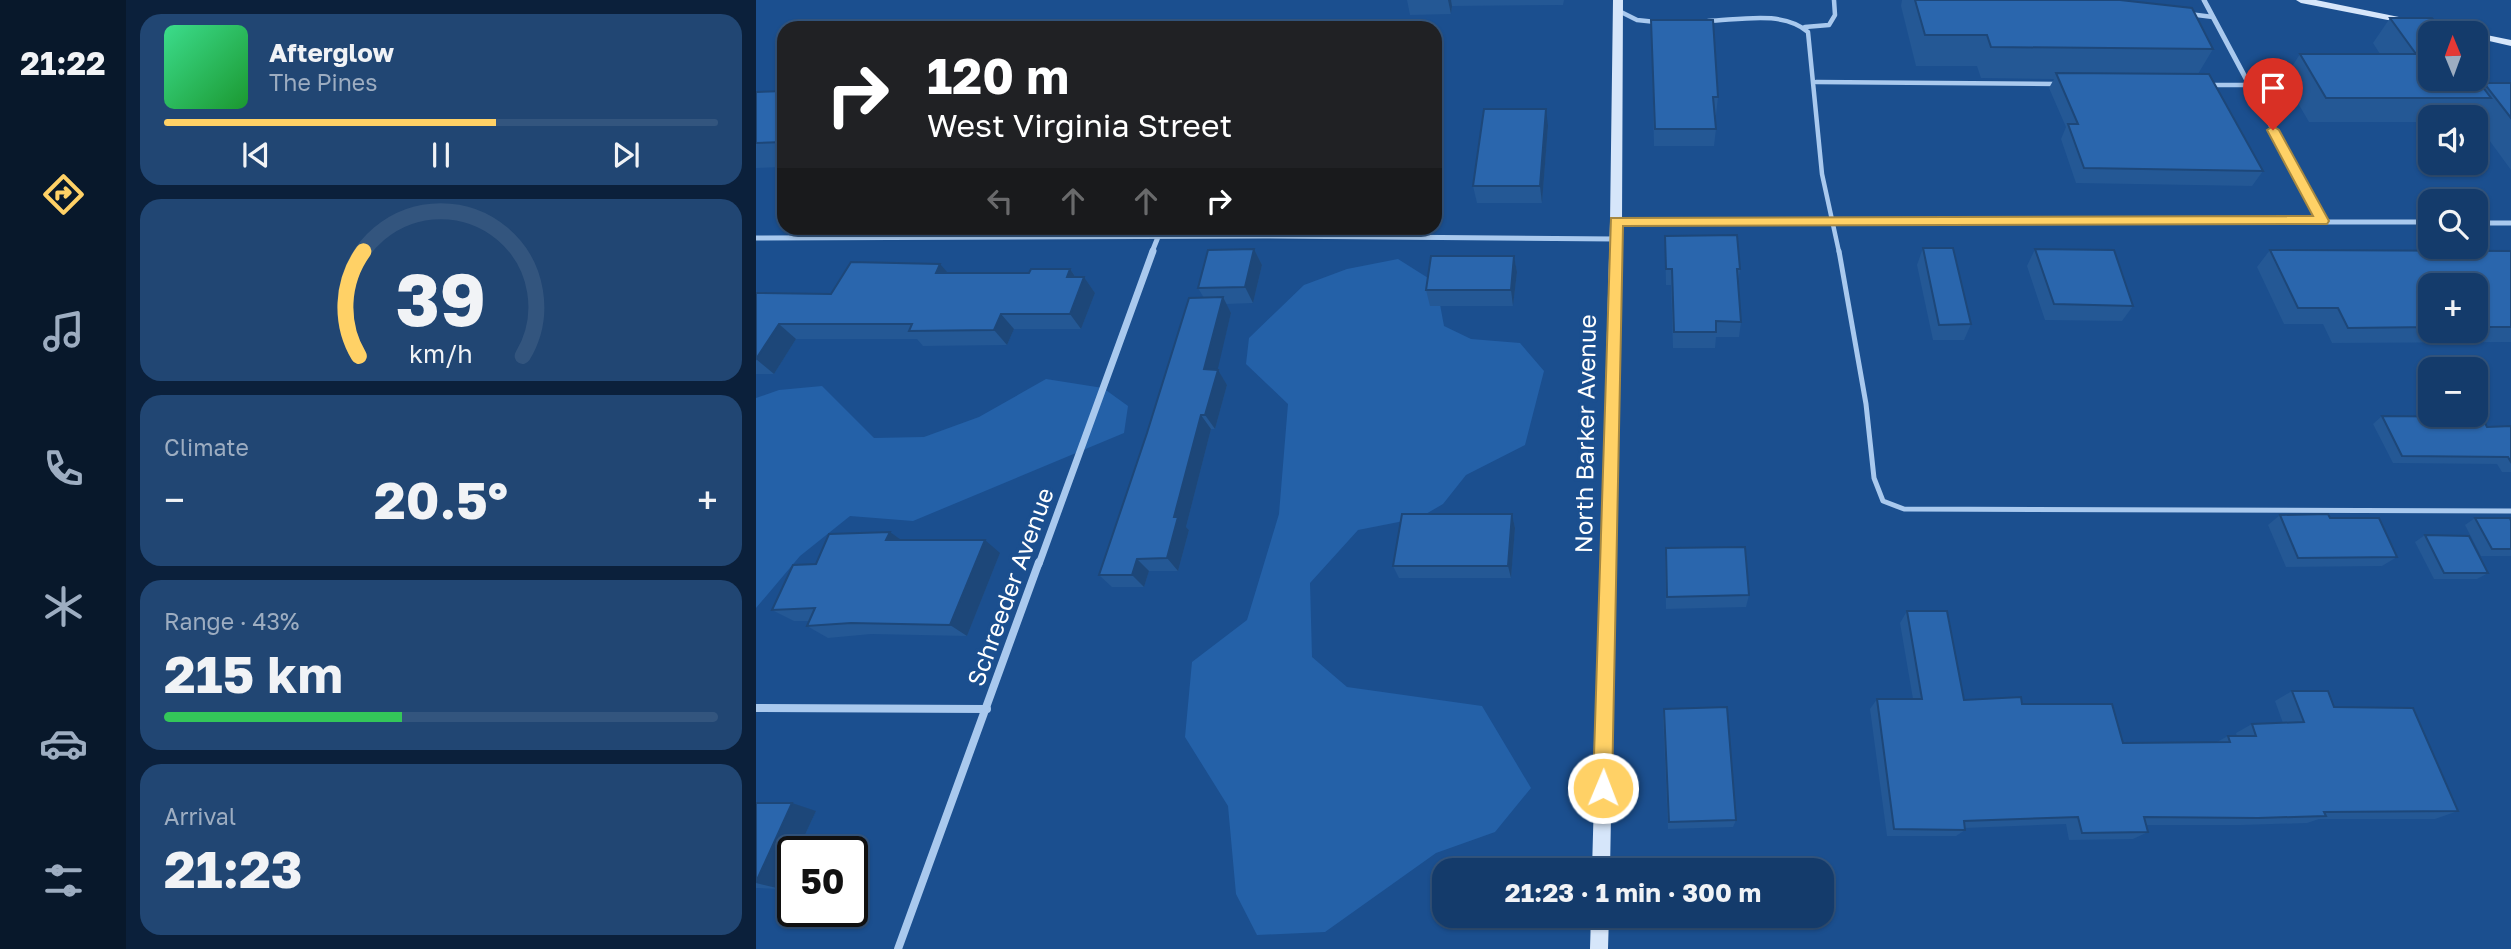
<!DOCTYPE html>
<html lang="en">
<head>
<meta charset="utf-8">
<style>
  body { margin:0; font-family:"Golos Text",sans-serif; background:#214673; color:#f1f3f6; height:100vh; display:flex; flex-direction:column; font-size:26px; white-space:nowrap }
  * { box-sizing:border-box; margin:0 }
  p { font-size:23px; color:#9dadc1 }
  .icon { flex:none; width:38px; height:38px; fill:none; stroke:currentColor; stroke-width:2; stroke-linecap:round; stroke-linejoin:round }
  .map { position:relative; flex:1; overflow:hidden }
  .sheet { display:flex; flex-direction:column; gap:14px; padding:14px; background:#0b203b; width:630px }
  .sheet>* { flex:none }
  .banner { position:absolute; left:21px; top:21px; width:665px; height:214px; border-radius:21px; box-shadow:0 2px 5px #0004,0 0 0 2px #33557e; background:#202124; color:#fff; overflow:hidden }
  .needle { width:46px; rotate:359deg }
  .tools { position:absolute; left:1662px; top:21px; display:grid; gap:14px }
  .tools a { display:grid; place-items:center; width:70px; height:70px; border-radius:14px; background:#143b6b; box-shadow:0 2px 5px #0004,0 0 0 2px #33557e; font-size:35px }
  .speed { position:absolute; left:21px; top:836px; display:flex; gap:14px; font-size:35px; font-weight:700; text-align:center }
  .speed>* { display:grid; place-content:center; width:91px; height:91px; border-radius:50%; background:#143b6b; box-shadow:0 2px 5px #0004,0 0 0 2px #33557e; line-height:1 }
  .speed .limit { border:4px solid #111; border-radius:10px; background:#fff; color:#111 }
  .pin { position:absolute; display:grid; place-items:center; width:60px; height:60px; color:#fff; margin:-72px -30px; border-radius:50% 50% 50% 0; rotate:-45deg; box-shadow:0 0 7px #0007 }
  .pin .icon { rotate:45deg }
  .me { position:absolute; width:77px; margin:-38px; rotate:1deg; stroke-linejoin:round; filter:drop-shadow(0 0 5px #0008) }
  .turn { display:flex; align-items:center; gap:24px; height:147px; padding:0 35px; font-size:32px }
  .turn .icon { width:91px; height:91px; stroke-width:2.5 }
  .turn b { display:block; font-size:49px; line-height:60px }
  .lanes { display:flex; align-items:center; height:66px; padding:0 35px; background:#0003; justify-content:center; gap:35px; direction:ltr }
  .lanes .off { opacity:.35 }
  .big { font-size:52px; font-weight:700; line-height:1.1 }
  .sheet .widget { flex:1; display:flex; flex-direction:column; justify-content:center; gap:10px; min-width:0; padding:0 24px; border-radius:21px; background:#214673 }
  .sheet .dial { align-items:center; gap:0 }
  .dial svg { height:182px; overflow:visible; fill:none; stroke:#33557e; stroke-width:7; stroke-linecap:round; text-anchor:middle }
  .dial text { fill:#f1f3f6; stroke:none }
  .song { display:flex; align-items:center; gap:21px }
  .cover { width:84px; height:84px; border-radius:10px; background:linear-gradient(135deg,hsl(150 70% 55%),hsl(130 70% 35%)) }
  .played { height:7px; border-radius:4px; background:linear-gradient(90deg,#ffd166 60%,#33557e 60%) }
  .keys { display:flex; justify-content:space-around; direction:ltr }
  .heat { display:flex; justify-content:space-between; align-items:center; font-size:38px; direction:ltr }
  .charge { height:10px; border-radius:5px; background:linear-gradient(90deg,#34c759 43%,#33557e 0) }
  .trip { position:absolute; left:676px; top:858px; width:402px; height:70px; border-radius:21px; background:#143b6b; box-shadow:0 2px 5px #0004,0 0 0 2px #33557e; font-weight:700; line-height:70px; text-align:center }
  main { display:flex; flex:1; min-height:0 }
  .tabs { display:flex; flex-direction:column; width:126px; justify-content:space-around; align-items:center; background:#08182b; color:#9dadc1 }
  .tabs .icon { width:49px; height:49px }
  .tabs .selected { color:#ffd166 }
  .tabs b { font-size:32px; color:#f1f3f6 }
  .map>svg:first-child { display:block }
  .green { fill:#2461a8 }
  .lines { fill:none; stroke-linecap:round; stroke-linejoin:round }
  .lane-far1 { stroke:#a9c9ee; stroke-width:4.5 }
  .lane { stroke:#a9c9ee; stroke-width:5 }
  .street-far2 { stroke:#a9c9ee; stroke-width:5 }
  .street-far1 { stroke:#a9c9ee; stroke-width:7 }
  .street { stroke:#a9c9ee; stroke-width:8 }
  .secondary { fill:#d6e6fa; fill-rule:evenodd }
  .wall { fill:#245895; fill-rule:evenodd }
  .shaded-wall { fill:#1d4779 }
  .building { fill:#2a66ad; stroke:#1d4779; stroke-width:2 }
  .route { fill:#ffd166; stroke:#a68842; stroke-width:2 }
  .labels { text-anchor:middle; stroke-width:7; stroke-linejoin:round; paint-order:stroke }
  .street-label { font-size:24px; fill:#fff; stroke:#1b4f8f }
</style>
</head>
<body>
<main>
<nav class="tabs">
<b>21:22</b>
<svg class="icon selected" aria-label="directions" viewBox="0 0 24 24"><path d="M12 3l9 9-9 9-9-9zM9 14v-3h6M13 9l2 2-2 2"/></svg>
<svg class="icon" aria-label="music" viewBox="0 0 24 24"><path d="M9 18V5l10-2v13"/><circle cx="6" cy="18" r="3"/><circle cx="16" cy="16" r="3"/></svg>
<svg class="icon" aria-label="phone" viewBox="0 0 24 24"><path d="M5 4h4l2 5-3 2q2 4 5 5l2-3 5 2v4C11 20 4 13 5 4z"/></svg>
<svg class="icon" aria-label="climate" viewBox="0 0 24 24"><path d="M12 3v18M4 7l16 10M4 17L20 7"/></svg>
<svg class="icon" aria-label="car" viewBox="0 0 24 24"><path d="M5 17H2v-5l4-1 3-4h7l3 4 3 1v5h-3M9 17h6M6 11h13"/><circle cx="7" cy="17" r="2"/><circle cx="17" cy="17" r="2"/></svg>
<svg class="icon" aria-label="filters" viewBox="0 0 24 24"><path d="M4 7h16M4 17h16"/><circle cx="9" cy="7" r="2"/><circle cx="15" cy="17" r="2"/></svg>
</nav>
<section class="sheet">
<div class="widget">
<div class="song"><i class="cover"></i><div><b>Afterglow</b><p>The Pines</p></div></div>
<div class="played"></div>
<div class="keys"><svg class="icon" aria-label="previous" viewBox="0 0 24 24"><path d="M18 5L8 12l10 7zM5 5v14"/></svg><svg class="icon" aria-label="pause" viewBox="0 0 24 24"><path d="M8 5v14M16 5v14"/></svg><svg class="icon" aria-label="next" viewBox="0 0 24 24"><path d="M6 5l10 7-10 7zM19 5v14"/></svg></div>
</div>
<div class="widget dial"><svg viewBox="0 0 100 80">
<path d="M14 69A42 42 0 1 1 86 69"/>
<path d="M14 69A42 42 0 0 1 16 23" stroke="#ffd166"/>
<text x="50" y="56" font-size="32" font-weight="700">39</text>
<text x="50" y="72" font-size="11">km/h</text>
</svg></div>
<div class="widget"><p>Climate</p>
<div class="heat"><a>−</a><b class="big">20.5°</b><a>+</a></div>
</div>
<div class="widget"><p>Range · 43%</p><b class="big">215 km</b><div class="charge"></div></div>
<div class="widget"><p>Arrival</p><b class="big">21:23</b></div>
</section>
<div class="map">
<svg width="1755" height="949" viewBox="0 0 1755 949">
  <rect width="100%" height="100%" fill="#1b4f8f"/>
  <!-- green -->
  <g class="green">
    <polygon points="642,259 680,283 688,326 715,339 764,343 788,371 769,445 710,475 687,504 663,518 602,530 554,583 556,657 591,687 726,706 775,788 739,832 680,853 569,932 501,935 480,894 472,806 429,737 436,662 491,620 523,514 532,404 490,364 493,338 548,285 591,269"/>
    <polygon points="290,379 347,388 372,406 368,433 157,521 94,516 44,556 0,608 0,398 23,390 66,386 118,438 168,437 223,417"/>
  </g>
  <g class="lines">
    <!-- lane-far1 -->
    <g class="lane-far1">
      <polyline points="863,11 881,20 900,22"/>
      <polyline points="1433,14 1457,17"/>
      <path d="M952,21C983,20 1027,10 1052,32L1066,174L1083,252"/>
      <polyline points="1049,27 1073,25 1079,15 1078,0"/>
      <polyline points="1060,82 1301,84"/>
      <polyline points="1454,85 1493,85"/>
    </g>
    <!-- lane -->
    <polyline class="lane" points="1083,251 1110,404 1118,478 1127,501 1148,509 1755,511"/>
    <!-- street-far2 -->
    <g class="street-far2">
      <polyline points="1448,0 1566,221"/>
      <polyline points="860,222 1675,222"/>
      <polyline points="1720,223 1755,223"/>
      <polyline points="0,238 508,236 859,239"/>
      <polyline points="396,252 402,237"/>
    </g>
    <!-- street-far1 -->
    <polyline class="street-far1" points="283,564 397,251"/>
    <!-- street -->
    <g class="street">
      <polyline points="0,708 231,709"/>
      <polyline points="142,949 283,562"/>
    </g>
    <!-- secondary -->
    <g class="secondary">
      <polygon points="857,0 867,0 866,222 854,870 836,870 854,222"/>
      <polygon points="1540,0 1560,0 1755,40 1755,46 1720,38 1720,33 1698,33 1545,3"/>
      <polygon points="835,915 853,915 852,949 834,949"/>
    </g>
  </g>
  <!-- wall -->
  <g class="wall">
    <polygon points="651,0 808,0 807,5 696,6 695,14 654,15"/>
    <polygon points="1146,0 1364,0 1457,49 1442,74 1507,171 1496,186 1320,183 1305,139 1310,127 1293,88 1298,79 1225,78 1221,66 1160,66 1145,6"/>
    <polygon points="1634,18 1726,86 1728,83 1755,83 1755,170 1720,122 1720,117 1675,117 1675,122 1553,122 1528,79 1544,54 1624,54 1617,43"/>
    <polygon points="895,20 962,97 960,115 959,115 960,129 958,146 898,146"/>
    <polygon points="28,91 28,167 0,168 0,92"/>
    <polygon points="792,126 786,203 721,203 717,186"/>
    <polygon points="909,236 984,269 982,281 985,322 983,337 960,337 959,348 917,348 915,285 910,285"/>
    <polygon points="1167,248 1215,324 1208,340 1177,340 1161,265"/>
    <polygon points="498,249 506,265 497,303 470,304 475,313 461,370 471,385 459,429 455,429 430,527 433,530 422,571 393,571 388,587 356,587 343,575 448,298 442,288"/>
    <polygon points="1279,249 1377,306 1366,321 1289,320 1271,266"/>
    <path d="M1514,250L1755,251V342L1576,343L1567,324H1528L1501,267ZM1675,285H1720V331H1675Z"/>
    <polygon points="758,256 761,272 757,306 674,306 670,290"/>
    <polygon points="314,269 320,277 328,277 339,293 325,329 258,329 251,345 167,346 161,339 40,339 18,374 0,374 0,293 75,294 192,273 273,273"/>
    <polygon points="1626,416 1731,427 1755,426 1755,472 1746,472 1741,464 1637,463 1617,424"/>
    <polygon points="756,514 759,528 755,578 643,578 637,566"/>
    <polygon points="1524,515 1641,557 1626,566 1530,567 1512,525"/>
    <polygon points="1719,518 1755,521 1755,556 1725,556 1709,525"/>
    <polygon points="1669,535 1732,573 1721,579 1678,579 1659,542"/>
    <polygon points="145,540 244,553 211,636 115,634 72,638 51,626 53,621 38,621 16,610 60,564"/>
    <polygon points="910,548 993,595 990,607 910,609 909,561"/>
    <polygon points="1151,611 1208,700 1266,704 1367,743 1461,742 1472,736 1481,736 1480,733 1496,724 1527,723 1519,701 1536,691 1578,707 1702,811 1679,819 1563,819 1551,823 1485,825 1390,825 1392,832 1377,839 1313,840 1310,824 1209,828 1209,830 1200,836 1131,836 1114,709 1121,699 1157,699 1144,623"/>
    <polygon points="908,709 980,820 977,827 912,829 907,718"/>
    <polygon points="0,803 60,811 41,852 37,852 25,889 0,888"/>
  </g>
  <!-- shaded-wall -->
  <g class="shaded-wall">
    <polygon points="692,0 695,0 696,6 695,14"/>
    <polygon points="790,109 792,126 786,203 784,186"/>
    <polygon points="498,249 506,265 497,303 489,287"/>
    <polygon points="758,256 761,272 757,306 755,290"/>
    <polygon points="184,264 198,280 180,273"/>
    <polygon points="314,269 325,285 328,277 339,293 325,329 314,314 311,277"/>
    <polygon points="467,297 475,313 458,385 448,369"/>
    <polygon points="245,314 258,329 251,345 238,330"/>
    <polygon points="23,324 40,339 18,374 0,359"/>
    <polygon points="462,370 471,385 459,429 449,415"/>
    <polygon points="445,415 455,429 430,527 433,530 422,571 411,558 418,517"/>
    <polygon points="756,514 759,528 755,578 752,566"/>
    <polygon points="134,532 152,545 130,540"/>
    <polygon points="229,540 244,553 211,636 194,625"/>
    <polygon points="381,559 393,571 388,587 376,575"/>
    <polygon points="36,803 60,811 41,852 37,852 37,863 25,889 0,883"/>
  </g>
  <!-- building -->
  <g class="building">
    <polygon points="1159,0 1364,0 1436,8 1457,49 1235,47 1231,35 1169,35"/>
    <polygon points="1634,18 1676,18 1687,33 1675,33 1675,79 1720,79 1720,78 1735,98 1570,98 1544,54 1660,54"/>
    <polygon points="895,20 957,20 962,97 957,97 960,129 899,129"/>
    <polygon points="1300,73 1453,74 1507,171 1328,168 1312,124 1322,124"/>
    <polygon points="1728,83 1755,83 1755,118"/>
    <polygon points="28,91 28,142 0,143 0,92"/>
    <polygon points="728,109 790,109 784,186 717,186"/>
    <polygon points="981,235 984,269 981,269 985,322 960,321 960,332 918,332 916,269 910,269 909,236"/>
    <polygon points="1167,248 1197,248 1215,324 1183,325"/>
    <polygon points="498,249 489,287 442,288 452,250"/>
    <polygon points="1279,249 1358,250 1377,306 1298,304"/>
    <polygon points="1514,250 1755,251 1755,327 1720,327 1720,285 1675,285 1675,327 1592,328 1582,308 1542,308"/>
    <polygon points="675,256 758,256 755,290 670,290"/>
    <polygon points="95,262 184,264 180,273 273,273 275,269 314,269 311,277 328,277 314,314 245,314 238,330 153,331 156,324 23,324 0,359 0,293 75,294"/>
    <polygon points="467,297 448,369 462,370 449,415 445,415 418,517 422,517 411,558 381,559 376,575 343,575 391,433 433,298"/>
    <polygon points="1626,416 1726,417 1731,427 1755,426 1755,462 1752,457 1646,456"/>
    <polygon points="646,514 756,514 752,566 637,566"/>
    <polygon points="1572,514 1574,518 1623,518 1641,557 1542,558 1524,515"/>
    <polygon points="1719,518 1754,518 1755,521 1755,549 1736,549"/>
    <polygon points="134,532 130,540 229,540 194,625 95,623 51,626 59,608 16,610 37,565 60,564 73,534"/>
    <polygon points="1669,535 1713,536 1732,573 1688,573"/>
    <polygon points="989,547 993,595 911,597 910,548"/>
    <polygon points="1151,611 1191,611 1208,700 1265,697 1266,704 1356,704 1367,743 1474,742 1472,736 1500,736 1496,724 1548,722 1536,691 1572,691 1578,707 1657,708 1702,811 1568,812 1570,816 1502,818 1388,817 1392,832 1326,833 1322,817 1208,821 1209,830 1138,829 1121,699 1166,699"/>
    <polygon points="971,707 980,820 913,822 908,709"/>
    <polygon points="0,803 36,803 0,882"/>
  </g>
  <!-- route -->
  <polygon class="route" points="1517,126 1523,130 1573,221 1571,224 867,226 856,788 854,794 847,797 840,794 837,788 855,218 1557,216 1511,130"/>
  <g class="labels">
    <!-- street labels -->
    <g class="street-label">
      <text transform="translate(830 434) rotate(-89)" y="8">North Barker Avenue</text>
      <text transform="translate(255 587) rotate(-70)" y="8">Schreeder Avenue</text>
    </g>
  </g>
</svg>
<div class="tools">
<a><svg class="needle" viewBox="-14 -14 28 28"><path d="M0-13l5 13h-10z" fill="#e53935"/><path d="M0 13l5-13h-10z" fill="#9dadc1"/></svg></a>
<a><svg class="icon" aria-label="sound" viewBox="0 0 24 24"><path d="M4 9h4l5-4v14l-5-4H4zM17 9q2 3 0 6"/></svg></a>
<a><svg class="icon" aria-label="search" viewBox="0 0 24 24"><circle cx="10" cy="10" r="6"/><path d="M15 15l6 6"/></svg></a>
<a>+</a>
<a>−</a>
</div>
<div class="speed"><div class="limit">50</div></div>
<div class="pin" style="left:1517px;top:130px;background:#d93025"><svg class="icon" aria-label="arrive" viewBox="0 0 24 24"><path d="M6 21V4h12l-3 4 3 4H6"/></svg></div>
<svg class="me" style="left:847px;top:788px" viewBox="-20 -20 40 40"><circle r="17" fill="#ffd166" stroke="#fff" stroke-width="3"/><path d="M0-11L8 9 0 5-8 9z" fill="#fff"/></svg>
<div class="trip">21:23 · 1 min · 300 m</div>
<div class="banner">
<div class="turn"><svg class="icon" aria-label="right" viewBox="0 0 24 24"><path d="M7 20v-9h11M14 6l5 5-5 5"/></svg><div><b>120 m</b>West Virginia Street</div></div>
<div class="lanes"><svg class="icon off" aria-label="left" viewBox="0 0 24 24"><path d="M17 20v-9H6M10 6l-5 5 5 5"/></svg><svg class="icon off" aria-label="ahead" viewBox="0 0 24 24"><path d="M12 20V5M6 11l6-6 6 6"/></svg><svg class="icon off" aria-label="ahead" viewBox="0 0 24 24"><path d="M12 20V5M6 11l6-6 6 6"/></svg><svg class="icon" aria-label="right" viewBox="0 0 24 24"><path d="M7 20v-9h11M14 6l5 5-5 5"/></svg></div>
</div>
</div>
</main>
</body>
</html>
